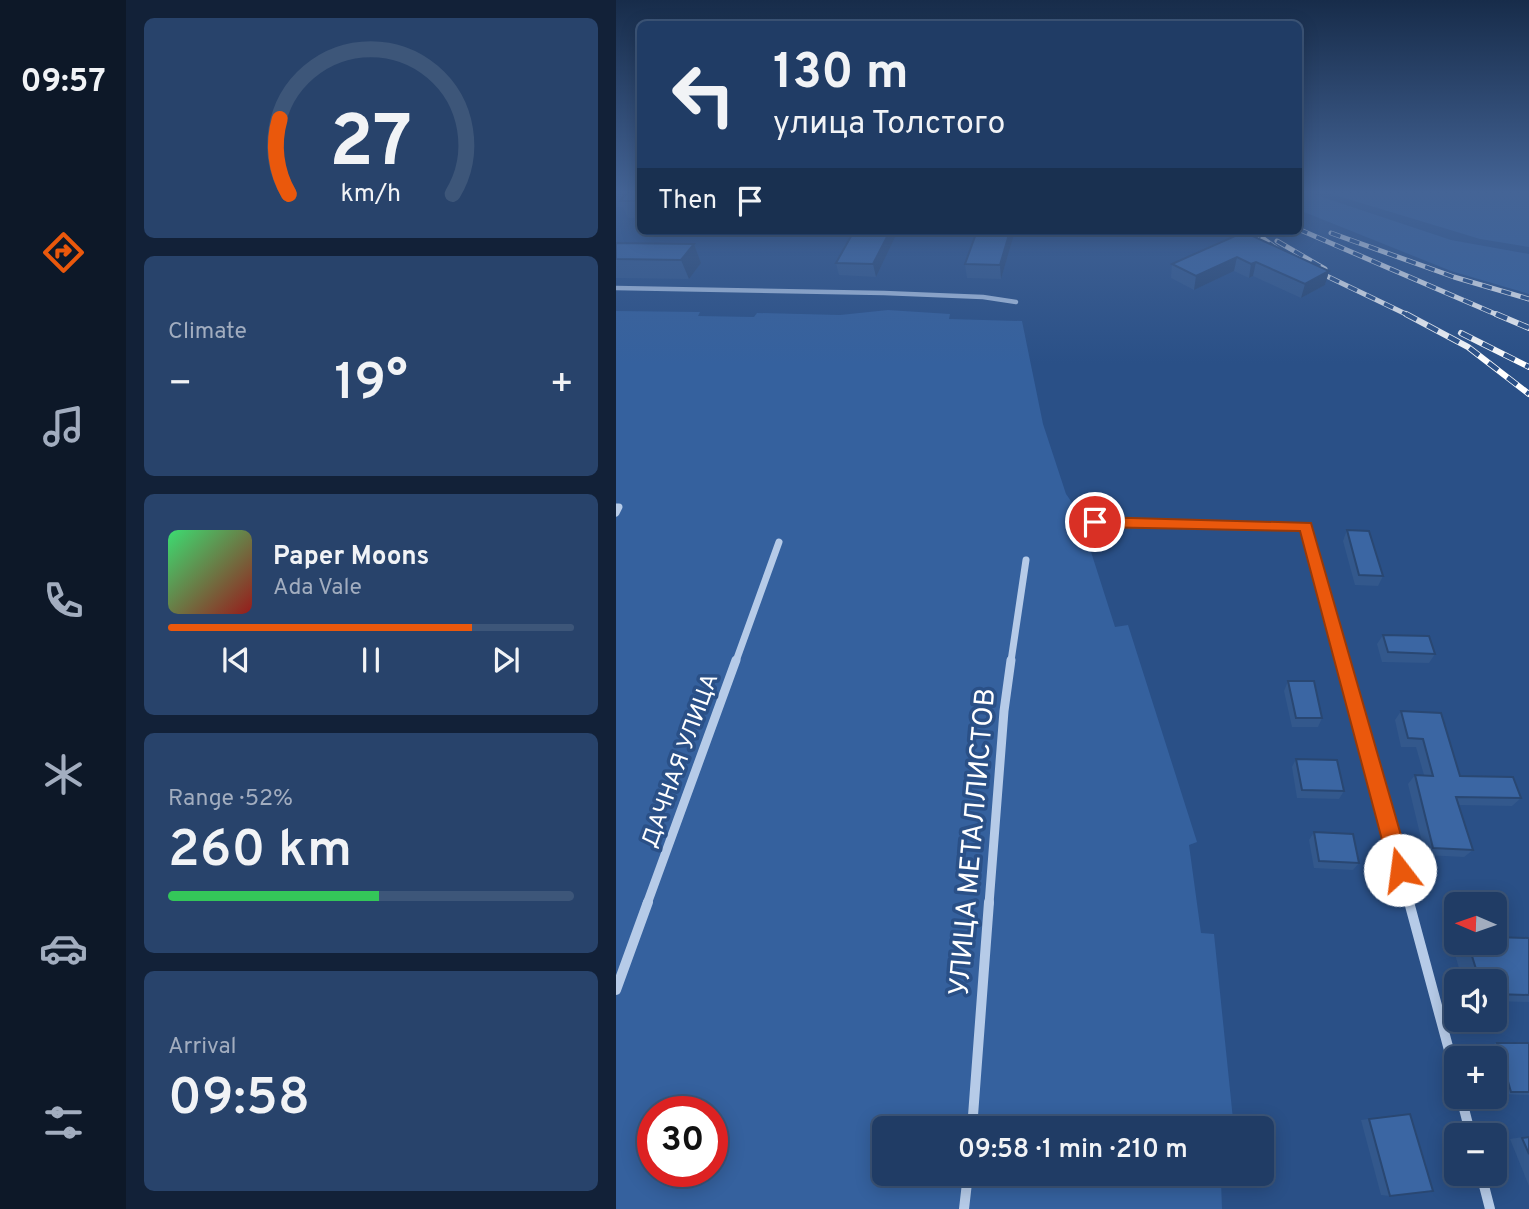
<!DOCTYPE html>
<html lang="en">
<head>
<meta charset="utf-8">
<style>
  body { margin:0; font-family:Overpass,sans-serif; background:#28436b; color:#f1f3f6; height:100vh; display:flex; flex-direction:column; font-size:26px; white-space:nowrap }
  * { box-sizing:border-box; margin:0 }
  p { font-size:23px; color:#a2adbf }
  .icon { flex:none; width:38px; height:38px; fill:none; stroke:currentColor; stroke-width:2; stroke-linecap:round; stroke-linejoin:round }
  .map { position:relative; flex:1; overflow:hidden }
  .drawer { display:flex; flex-direction:column; gap:18px; padding:18px; background:#122138; width:490px }
  .drawer>* { flex:none }
  .hud { position:absolute; left:21px; top:21px; width:665px; height:214px; border-radius:10px; box-shadow:0 4px 18px #0003,0 0 0 2px #3d5679; background:#203c65; color:#f1f3f6; overflow:hidden }
  .needle { width:46px; rotate:272deg }
  .buttons { position:absolute; left:828px; top:892px; display:grid; gap:14px }
  .buttons a { display:grid; place-items:center; width:63px; height:63px; border-radius:10px; background:#203c65; box-shadow:0 4px 18px #0003,0 0 0 2px #3d5679; font-size:35px }
  .speed { position:absolute; left:21px; top:1096px; display:flex; gap:14px; font-size:35px; font-weight:700; text-align:center }
  .speed>* { display:grid; place-content:center; width:91px; height:91px; border-radius:50%; background:#203c65; box-shadow:0 4px 18px #0003,0 0 0 2px #3d5679; line-height:1 }
  .speed .limit { border:10px solid #d22; background:#fff; color:#111 }
  .pin { position:absolute; display:grid; place-items:center; width:60px; height:60px; color:#fff; margin:-30px; border:4px solid #fff; border-radius:50%; box-shadow:0 2px 7px #0007 }
  .me { position:absolute; width:77px; margin:-38px; rotate:345deg; stroke-linejoin:round; filter:drop-shadow(0 0 5px #0008) }
  .turn { display:flex; align-items:center; gap:24px; height:147px; padding:0 21px; font-size:32px }
  .turn .icon { width:91px; height:91px; stroke-width:2.5 }
  .turn b { display:block; font-size:49px; line-height:60px }
  .then { display:flex; align-items:center; height:66px; padding:0 21px; background:#0003; gap:14px; font-size:26px }
  .big { font-size:52px; font-weight:600; line-height:1.1 }
  .drawer .tile { flex:1; display:flex; flex-direction:column; justify-content:center; gap:10px; min-width:0; padding:0 24px; border-radius:10px; background:#28436b }
  .drawer .dial { align-items:center; gap:0 }
  .dial svg { height:182px; overflow:visible; fill:none; stroke:#3d5679; stroke-width:7; stroke-linecap:round; text-anchor:middle }
  .dial text { fill:#f1f3f6; stroke:none }
  .song { display:flex; align-items:center; gap:21px }
  .cover { width:84px; height:84px; border-radius:10px; background:linear-gradient(135deg,hsl(140 70% 55%),hsl(0 70% 35%)) }
  .played { height:7px; border-radius:4px; background:linear-gradient(90deg,#ea580c 75%,#3d5679 75%) }
  .keys { display:flex; justify-content:space-around; direction:ltr }
  .heat { display:flex; justify-content:space-between; align-items:center; font-size:38px; direction:ltr }
  .charge { height:10px; border-radius:5px; background:linear-gradient(90deg,#34c759 52%,#3d5679 0) }
  .trip { position:absolute; left:256px; top:1116px; width:402px; height:70px; border-radius:10px; background:#203c65; box-shadow:0 4px 18px #0003,0 0 0 2px #3d5679; font-weight:600; line-height:70px; text-align:center }
  main { display:flex; flex:1; min-height:0 }
  .dock { display:flex; flex-direction:column; width:126px; justify-content:space-around; align-items:center; background:#0d1828; color:#a2adbf }
  .dock .icon { width:49px; height:49px }
  .dock .selected { color:#ea580c }
  .dock b { font-size:32px; color:#f1f3f6 }
  .map>svg:first-child { display:block }
  .green { fill:#35619e; fill-rule:evenodd }
  .lines { fill:none; stroke-linecap:round; stroke-linejoin:round }
  .street-far3 { stroke:#b6cbe8; stroke-width:4.5 }
  .street-far2 { stroke:#b6cbe8; stroke-width:7 }
  .street-far1 { stroke:#b6cbe8; stroke-width:9 }
  .street { stroke:#b6cbe8; stroke-width:10 }
  .rail-far1-casing { stroke:#fff; stroke-width:5 }
  .rail-casing { stroke:#fff; stroke-width:6 }
  .rail-far1 { stroke:#2a5087; stroke-width:3.5; stroke-dasharray:10; stroke-linecap:butt }
  .rail { stroke:#2a5087; stroke-width:4.5; stroke-dasharray:12; stroke-linecap:butt }
  .wall { fill:#33588c }
  .shaded-wall { fill:#294772 }
  .building { fill:#3b66a3; stroke:#294772; stroke-width:2 }
  .route { fill:#ea580c; stroke:#983908; stroke-width:2 }
  .labels { text-anchor:middle; stroke-width:7; stroke-linejoin:round; paint-order:stroke }
  .street-label { font-size:23px; fill:#fff; stroke:#2a5087 }
  .near-street-label { font-size:28px; fill:#fff; stroke:#2a5087 }
</style>
</head>
<body>
<main>
<nav class="dock">
<b>09:57</b>
<svg class="icon selected" aria-label="directions" viewBox="0 0 24 24"><path d="M12 3l9 9-9 9-9-9zM9 14v-3h6M13 9l2 2-2 2"/></svg>
<svg class="icon" aria-label="music" viewBox="0 0 24 24"><path d="M9 18V5l10-2v13"/><circle cx="6" cy="18" r="3"/><circle cx="16" cy="16" r="3"/></svg>
<svg class="icon" aria-label="phone" viewBox="0 0 24 24"><path d="M5 4h4l2 5-3 2q2 4 5 5l2-3 5 2v4C11 20 4 13 5 4z"/></svg>
<svg class="icon" aria-label="climate" viewBox="0 0 24 24"><path d="M12 3v18M4 7l16 10M4 17L20 7"/></svg>
<svg class="icon" aria-label="car" viewBox="0 0 24 24"><path d="M5 17H2v-5l4-1 3-4h7l3 4 3 1v5h-3M9 17h6M6 11h13"/><circle cx="7" cy="17" r="2"/><circle cx="17" cy="17" r="2"/></svg>
<svg class="icon" aria-label="filters" viewBox="0 0 24 24"><path d="M4 7h16M4 17h16"/><circle cx="9" cy="7" r="2"/><circle cx="15" cy="17" r="2"/></svg>
</nav>
<section class="drawer">
<div class="tile dial"><svg viewBox="0 0 100 80">
<path d="M14 69A42 42 0 1 1 86 69"/>
<path d="M14 69A42 42 0 0 1 10 36" stroke="#ea580c"/>
<text x="50" y="56" font-size="32" font-weight="700">27</text>
<text x="50" y="72" font-size="11">km/h</text>
</svg></div>
<div class="tile"><p>Climate</p>
<div class="heat"><a>−</a><b class="big">19°</b><a>+</a></div>
</div>
<div class="tile">
<div class="song"><i class="cover"></i><div><b>Paper Moons</b><p>Ada Vale</p></div></div>
<div class="played"></div>
<div class="keys"><svg class="icon" aria-label="previous" viewBox="0 0 24 24"><path d="M18 5L8 12l10 7zM5 5v14"/></svg><svg class="icon" aria-label="pause" viewBox="0 0 24 24"><path d="M8 5v14M16 5v14"/></svg><svg class="icon" aria-label="next" viewBox="0 0 24 24"><path d="M6 5l10 7-10 7zM19 5v14"/></svg></div>
</div>
<div class="tile"><p>Range · 52%</p><b class="big">260 km</b><div class="charge"></div></div>
<div class="tile"><p>Arrival</p><b class="big">09:58</b></div>
</section>
<div class="map">
<svg width="913" height="1209" viewBox="0 0 913 1209">
  <rect width="100%" height="100%" fill="#2a5087"/>
  <!-- green -->
  <g class="green">
    <polygon points="683,193 694,193 835,240 913,254 913,294 835,271 683,210"/>
    <polygon points="712,193 913,193 913,247 864,239"/>
    <path d="M272,310L334,314L333,319L406,321L427,424L450,494L462,511L499,627L512,625L581,842L573,845L585,933L598,934L618,1129H268V1174H620L621,1180L605,1181L606,1209H0V311L84,312L82,316L138,317L141,313L224,315ZM37,1111H96V1171H37Z"/>
  </g>
  <g class="lines">
    <!-- street-far3 -->
    <polyline class="street-far3" points="0,288 268,293 367,297 400,302"/>
    <!-- street-far2 -->
    <g class="street-far2">
      <polyline points="0,507 3,507 0,513"/>
      <polyline points="479,522 690,526 727,661"/>
      <polyline points="120,661 163,542"/>
      <polyline points="395,661 410,560"/>
    </g>
    <!-- street-far1 -->
    <g class="street-far1">
      <polyline points="726,660 793,904"/>
      <polyline points="31,904 120,660"/>
      <polyline points="373,904 388,711 395,660"/>
    </g>
    <!-- street -->
    <g class="street">
      <polyline points="793,902 840,1076"/>
      <polyline points="0,990 32,902"/>
      <polyline points="845,1097 855,1136"/>
      <polyline points="356,1129 373,902"/>
      <polyline points="865,1174 874,1209"/>
      <polyline points="348,1209 352,1174"/>
    </g>
    <!-- rail-far1 casing -->
    <g class="rail-far1-casing">
      <g id="rail-far1">
        <polyline points="682,229 884,316"/>
        <polyline points="637,231 668,254"/>
        <polyline points="715,233 838,277 913,299"/>
        <polyline points="661,241 709,269"/>
        <polyline points="696,269 794,316"/>
      </g>
    </g>
    <!-- rail casing -->
    <g class="rail-casing">
      <g id="rail">
        <polyline points="790,314 852,347 913,394"/>
        <polyline points="880,314 913,328"/>
        <polyline points="845,333 913,367"/>
      </g>
    </g>
    <!-- rail-far1 -->
    <use href="#rail-far1" class="rail-far1"/>
    <!-- rail -->
    <use href="#rail" class="rail"/>
  </g>
  <!-- wall -->
  <g class="wall">
    <polygon points="0,193 24,193 24,218 12,218 7,207 0,207"/>
    <polygon points="282,231 260,277 223,275 220,263"/>
    <polygon points="399,231 385,279 351,278 349,264"/>
    <polygon points="628,232 713,271 709,285 685,298 637,276 633,278 618,271 578,290 555,278 556,264"/>
    <polygon points="0,243 78,244 85,263 73,279 0,278"/>
    <polygon points="731,530 767,576 762,586 739,585 727,541"/>
    <polygon points="767,635 819,654 813,663 766,662 761,644"/>
    <polygon points="672,681 706,718 702,727 676,727 668,691"/>
    <polygon points="785,711 844,776 905,798 896,806 843,805 857,850 848,857 809,855 792,784 799,775 808,775 800,747 785,747 779,720"/>
    <polygon points="680,759 728,791 723,799 681,798 676,767"/>
    <polygon points="698,832 743,863 737,870 698,868 693,840"/>
    <polygon points="913,938 913,1002 878,1001 878,982 847,982 836,944 840,942 840,943 878,943"/>
    <polygon points="881,1043 913,1043 913,1095 884,1094 878,1076 878,1059 873,1059 870,1046"/>
    <polygon points="753,1119 774,1196 765,1195 745,1120"/>
    <polygon points="913,1136 913,1186 894,1139"/>
  </g>
  <!-- shaded-wall -->
  <g class="shaded-wall">
    <polygon points="274,231 282,231 260,277 257,264"/>
    <polygon points="394,231 399,231 385,279 384,265"/>
    <polygon points="78,244 85,263 73,279 65,260"/>
    <polygon points="621,257 618,271 578,290 580,276"/>
    <polygon points="640,262 637,276 633,278 635,264"/>
    <polygon points="713,271 709,285 685,298 689,284"/>
  </g>
  <!-- building -->
  <g class="building">
    <polygon points="11,193 24,193 24,201 4,201"/>
    <polygon points="238,231 274,231 257,264 220,263"/>
    <polygon points="361,231 394,231 384,265 349,264"/>
    <polygon points="628,232 713,271 689,284 640,262 635,264 621,257 580,276 556,264"/>
    <polygon points="0,243 78,244 65,260 0,259"/>
    <polygon points="731,530 753,531 767,576 743,575"/>
    <polygon points="767,635 813,636 819,654 772,652"/>
    <polygon points="672,681 698,681 706,718 680,718"/>
    <polygon points="785,711 825,713 844,776 897,777 905,798 840,797 857,850 817,848 799,775 817,776 807,739 792,738"/>
    <polygon points="680,759 721,760 728,791 686,790"/>
    <polygon points="698,832 737,834 743,863 703,861"/>
    <polygon points="878,937 913,938 913,995 878,994 878,982 864,982 852,943 878,943"/>
    <polygon points="881,1043 913,1043 913,1092 895,1092"/>
    <polygon points="794,1114 817,1191 774,1196 753,1119"/>
    <polygon points="913,1137 913,1154 906,1138"/>
  </g>
  <!-- sky -->
  <linearGradient id="sky" x2="0" y2="1"><stop stop-color="#172c4a"/><stop offset="0.53" stop-color="#446496"/><stop offset="1" stop-color="#446496" stop-opacity="0"/></linearGradient>
  <rect width="913" height="363" fill="url(#sky)"/>
  <!-- route -->
  <polygon class="route" points="479,517 695,523 795,870 792,877 784,880 777,877 774,870 684,531 479,527 472,522"/>
  <g class="labels">
    <!-- street labels -->
    <g class="street-label">
      <text transform="translate(63 760) rotate(-70)" y="8">ДАЧНАЯ УЛИЦА</text>
    </g>
    <!-- near-street labels -->
    <g class="near-street-label">
      <text transform="translate(355 842) rotate(-85)" y="10">УЛИЦА МЕТАЛЛИСТОВ</text>
    </g>
  </g>
</svg>
<div class="buttons">
<a><svg class="needle" viewBox="-14 -14 28 28"><path d="M0-13l5 13h-10z" fill="#e53935"/><path d="M0 13l5-13h-10z" fill="#a2adbf"/></svg></a>
<a><svg class="icon" aria-label="sound" viewBox="0 0 24 24"><path d="M4 9h4l5-4v14l-5-4H4zM17 9q2 3 0 6"/></svg></a>
<a>+</a>
<a>−</a>
</div>
<div class="speed"><div class="limit">30</div></div>
<div class="pin" style="left:479px;top:522px;background:#d93025"><svg class="icon" aria-label="arrive" viewBox="0 0 24 24"><path d="M6 21V4h12l-3 4 3 4H6"/></svg></div>
<svg class="me" style="left:784px;top:870px" viewBox="-20 -20 40 40"><circle r="19" fill="#fff"/><path d="M0-13L10 11 0 6-10 11z" fill="#ea580c"/></svg>
<div class="trip">09:58 · 1 min · 210 m</div>
<div class="hud">
<div class="turn"><svg class="icon" aria-label="left" viewBox="0 0 24 24"><path d="M17 20v-9H6M10 6l-5 5 5 5"/></svg><div><b>130 m</b>улица Толстого</div></div>
<div class="then">Then<svg class="icon" aria-label="arrive" viewBox="0 0 24 24"><path d="M6 21V4h12l-3 4 3 4H6"/></svg></div>
</div>
</div>
</main>
</body>
</html>
